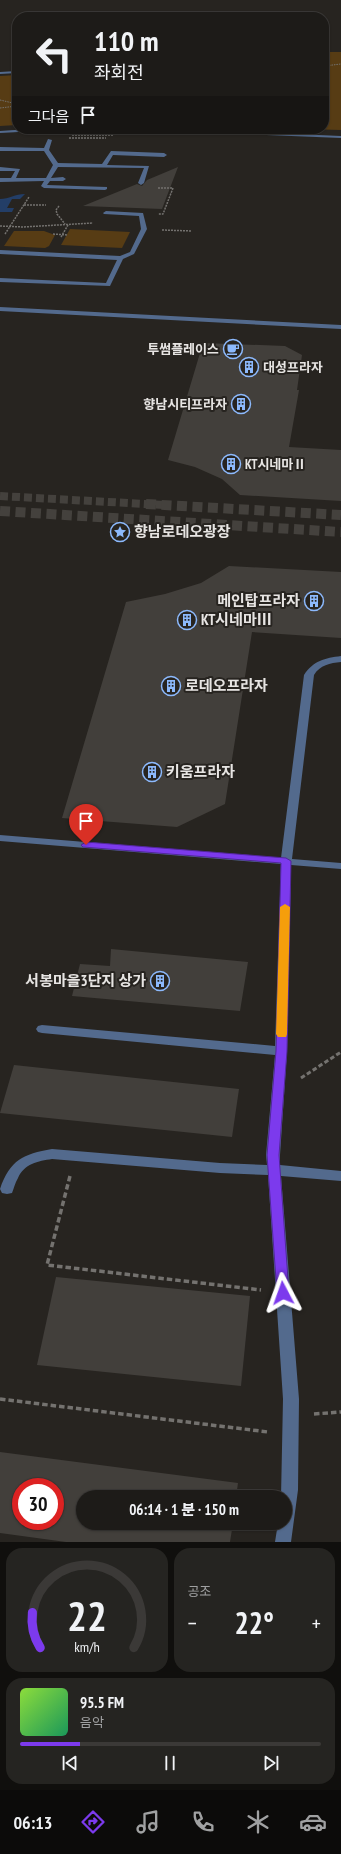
<!DOCTYPE html>
<html lang="ko">
<head>
<meta charset="utf-8">
<style>
  body { margin:0; font-family:"PT Sans Narrow","Noto Sans KR",sans-serif; background:#252421; color:#f1f3f6; height:100vh; display:flex; flex-direction:column; font-size:15px; white-space:nowrap }
  * { box-sizing:border-box; margin:0 }
  p { font-size:13px; color:#a0a1a2 }
  .icon { flex:none; width:22px; height:22px; fill:none; stroke:currentColor; stroke-width:2; stroke-linecap:round; stroke-linejoin:round }
  .map { position:relative; height:1542px; overflow:hidden }
  .drawer { display:flex; flex-direction:column; gap:6px; padding:6px; background:#100f0d; flex:1 }
  .drawer>* { flex:none }
  .hud { position:absolute; left:12px; top:12px; width:317px; height:122px; border-radius:16px; box-shadow:0 1px 3px #0004,0 0 0 1px #3b3937; background:#1d1b18; color:#f1f3f6; overflow:hidden }
  .speed { position:absolute; left:12px; top:1478px; display:flex; gap:8px; font-size:20px; font-weight:700; text-align:center }
  .speed>* { display:grid; place-content:center; width:52px; height:52px; border-radius:50%; background:#1d1b18; box-shadow:0 1px 3px #0004,0 0 0 1px #3b3937; line-height:1 }
  .speed .limit { border:6px solid #d22; background:#fff; color:#111 }
  .pin { position:absolute; display:grid; place-items:center; width:34px; height:34px; color:#fff; margin:-41px -17px; border-radius:50% 50% 50% 0; rotate:-45deg; box-shadow:0 0 4px #0007 }
  .pin .icon { rotate:45deg }
  .me { position:absolute; width:44px; margin:-22px; rotate:356deg; stroke-linejoin:round; filter:drop-shadow(0 0 3px #0008) }
  .turn { display:flex; align-items:center; gap:14px; height:84px; padding:0 16px; font-size:18px }
  .turn .icon { width:52px; height:52px; stroke-width:2.5 }
  .turn b { display:block; font-size:28px; line-height:34px }
  .then { display:flex; align-items:center; height:38px; padding:0 16px; background:#0003; gap:8px; font-size:15px }
  .big { font-size:30px; font-weight:800; line-height:1.1 }
  .drawer .widget { flex:1; display:flex; flex-direction:column; justify-content:center; gap:6px; min-width:0; padding:0 14px; border-radius:16px; background:#252421 }
  .drawer .dial { align-items:center; gap:0 }
  .dial svg { height:104px; overflow:visible; fill:none; stroke:#3b3937; stroke-width:7; stroke-linecap:round; text-anchor:middle }
  .dial text { fill:#f1f3f6; stroke:none }
  .song { display:flex; align-items:center; gap:12px }
  .cover { width:48px; height:48px; border-radius:6px; background:linear-gradient(135deg,hsl(90 70% 55%),hsl(150 70% 35%)) }
  .played { height:4px; border-radius:2px; background:linear-gradient(90deg,#7c3aed 20%,#3b3937 20%) }
  .keys { display:flex; justify-content:space-around; direction:ltr }
  .heat { display:flex; justify-content:space-between; align-items:center; font-size:22px; direction:ltr }
  .drawer .tiles { flex:1; display:grid; gap:6px; grid-template-columns:1fr 1fr }
  .widget:last-child { grid-column:span 2 }
  .trip { position:absolute; left:76px; top:1490px; width:216px; height:40px; border-radius:20px; background:#1d1b18; box-shadow:0 1px 3px #0004,0 0 0 1px #3b3937; font-weight:800; line-height:40px; text-align:center }
  .dock { display:flex; height:64px; justify-content:space-around; align-items:center; background:#0c0b0a; color:#a0a1a2 }
  .dock .icon { width:28px; height:28px }
  .dock .active { color:#7c3aed }
  .dock b { font-size:18px; color:#f1f3f6 }
  .map>svg:first-child { display:block }
  .green { fill:#573c14 }
  .water { fill:#233e67 }
  .building { fill:#423f3b; fill-rule:evenodd }
  .lines { fill:none; stroke-linecap:round; stroke-linejoin:round }
  .highway-tunnel-far1 { stroke:#44413d; stroke-width:8; stroke-dasharray:8 4; stroke-linecap:butt }
  .highway-tunnel { stroke:#44413d; stroke-width:10; stroke-dasharray:10 5.5; stroke-linecap:butt }
  .path-far3 { stroke:#74726f; stroke-width:1; stroke-dasharray:1.5 1; stroke-linecap:butt }
  .path-far2 { stroke:#74726f; stroke-width:1.5; stroke-dasharray:2 1; stroke-linecap:butt }
  .path-far1 { stroke:#74726f; stroke-width:3; stroke-dasharray:4.5 2.5; stroke-linecap:butt }
  .path { stroke:#74726f; stroke-width:3.5; stroke-dasharray:5.5 3; stroke-linecap:butt }
  .minor { fill:#536a8d; fill-rule:evenodd }
  .route { fill:#7c3aed; stroke:#51269a }
  .slow { fill:#f59e0b }
  .labels { text-anchor:middle; stroke-width:4; stroke-linejoin:round; paint-order:stroke }
  .far-poi-label { font-size:13px; font-weight:bold; fill:#e7e5e3; stroke:#272420; text-anchor:end }
  .poi-label { font-size:15px; font-weight:bold; fill:#e7e5e3; stroke:#272420; text-anchor:start }
</style>
</head>
<body>
<div class="map">
<svg width="341" height="1542" viewBox="0 0 341 1542">
  <rect width="100%" height="100%" fill="#272420"/>
  <!-- green -->
  <g class="green">
    <polygon points="328,52 341,52 341,130 303,129 324,129 324,54"/>
    <polygon points="17,75 17,125 0,126 0,76"/>
    <polygon points="70,229 130,232 122,248 61,245"/>
    <polygon points="14,231 44,231 55,235 49,246 45,248 4,246"/>
  </g>
  <!-- water -->
  <path class="water" d="M25,194L20,199H12L7,208H14L12,212H0V199C9,199 15,194 25,194Z"/>
  <!-- building -->
  <g class="building">
    <polygon points="178,167 162,209 83,206 137,184 142,186 147,180"/>
    <polygon points="203,343 285,346 302,355 297,390 299,390 289,447 341,450 341,501 240,495 222,479 195,467 168,460"/>
    <polygon points="229,566 341,572 341,638 252,632 225,804 177,827 62,818 126,602 165,594 201,583"/>
    <polygon points="111,949 248,962 240,1011 72,996 80,964 110,966"/>
    <polygon points="14,1065 239,1089 232,1137 0,1113"/>
    <polygon points="56,1277 250,1296 241,1386 37,1365"/>
    <path d="M0,1452L238,1483L236,1497H83V1523H233L230,1542H66L0,1533ZM21,1487H55V1521H21Z"/>
  </g>
  <g class="lines">
    <!-- highway-tunnel-far1 -->
    <polyline class="highway-tunnel-far1" points="0,496 164,505"/>
    <!-- highway-tunnel -->
    <g class="highway-tunnel">
      <polyline points="146,504 341,515"/>
      <polyline points="0,511 341,532"/>
    </g>
    <!-- path-far3 -->
    <g class="path-far3">
      <polyline points="324,66 341,64"/>
      <polyline points="0,100 17,104"/>
      <polyline points="0,108 17,106"/>
    </g>
    <!-- path-far2 -->
    <g class="path-far2">
      <polyline points="72,135 113,135"/>
      <polyline points="69,138 106,138"/>
      <polyline points="158,188 173,188 163,214 158,214"/>
      <polyline points="24,205 46,205"/>
      <polyline points="59,206 56,210 57,214 65,224"/>
      <polyline points="0,226 23,227 93,223"/>
      <polyline points="162,230 192,231"/>
      <polyline points="5,234 29,197"/>
      <polyline points="53,234 67,235"/>
      <polyline points="61,237 68,225"/>
    </g>
    <!-- path-far1 -->
    <polyline class="path-far1" points="301,1078 341,1052"/>
    <!-- path -->
    <g class="path">
      <polyline points="70,1176 47,1265 261,1290"/>
      <polyline points="0,1399 268,1432"/>
      <polyline points="314,1414 341,1412"/>
    </g>
    <!-- minor -->
    <g class="minor">
      <polygon points="17,71 17,73 0,74 0,72"/>
      <polygon points="29,129 58,129 56,130 0,133 0,131"/>
      <polygon points="145,129 182,129 341,136 341,138 147,130"/>
      <polygon points="48,139 52,140 49,150 58,163 102,164 111,151 164,153 167,155 164,157 113,155 107,165 149,166 144,183 141,185 138,183 144,168 58,167 51,178 63,177 66,179 63,181 50,181 47,185 107,187 107,189 105,190 44,188 41,186 44,181 0,182 0,178 11,178 15,171 0,171 0,167 20,169 16,178 46,178 53,165 44,151 0,151 0,147 44,148"/>
      <polygon points="106,211 143,213 147,229 134,254 123,259 110,286 0,282 0,278 106,283 117,260 0,254 0,250 120,256 130,252 141,229 139,216 104,214 103,213"/>
      <polygon points="0,307 341,325 341,329 0,311"/>
      <path d="M341,656V662C330,663 320,665 314,675L292,859L341,863V869L291,865L287,1051L280,1155V1165L341,1171V1181L281,1176L299,1399L298,1490L291,1542H275L278,1523H285V1497H281L283,1399L268,1175L220,1173L52,1159C38,1161 24,1164 18,1178C15,1183 14,1188 12,1193L7,1194L2,1193L0,1189C10,1160 23,1154 52,1149L220,1163L267,1165L266,1155L275,1055L42,1033L38,1032L36,1029L38,1026L42,1025L275,1046L281,864L0,841V835L281,858L304,675C313,661 325,658 341,656Z"/>
    </g>
  </g>
  <!-- route -->
  <polygon class="route" points="86,842 286,858 291,861 287,1051 279,1155 289,1293 288,1297 283,1298 278,1297 277,1293 267,1155 276,1051 281,863 83,847 81,845"/>
  <!-- slow -->
  <polygon class="slow" points="285,904 290,907 287,1034 286,1037 278,1037 276,1034 280,907"/>
  <!-- icons -->
  <defs>
    <g id="cafe-ring" transform="scale(1)"><circle r="9.5" fill="#272420" stroke="#8cb9fc" stroke-width="1.5"/><path d="M-5.5-4.5H6V0H3Q3 3.5 0 3.5H-2.5Q-5.5 3.5-5.5 0ZM3-3.2v2h1.7v-2ZM-6 4.5H4V6H-6Z" fill="#8cb9fc"/></g>
    <g id="building-ring" transform="scale(1)"><circle r="9.5" fill="#272420" stroke="#8cb9fc" stroke-width="1.5"/><path d="M-4-6H4V6H1V3H-1V6H-4ZM-2.5-4.3h1.7v1.8h-1.7ZM.8-4.3h1.7v1.8H.8ZM-2.5-1h1.7V.8h-1.7ZM.8-1h1.7V.8H.8Z" fill="#8cb9fc"/></g>
    <g id="sight-ring" transform="scale(1)"><circle r="9.5" fill="#272420" stroke="#8cb9fc" stroke-width="1.5"/><path d="M0-6L1.8-2.2L6-1.7L2.9 1.2L3.7 5.4L0 3.3L-3.7 5.4L-2.9 1.2L-6-1.7L-1.8-2.2Z" fill="#8cb9fc"/></g>
  </defs>
  <g fill-rule="evenodd">
    <use href="#cafe-ring" x="233" y="349"/>
    <use href="#building-ring" x="249" y="367"/>
    <use href="#building-ring" x="241" y="404"/>
    <use href="#building-ring" x="231" y="464"/>
    <use href="#sight-ring" x="120" y="532"/>
    <use href="#building-ring" x="314" y="601"/>
    <use href="#building-ring" x="187" y="620"/>
    <use href="#building-ring" x="171" y="686"/>
    <use href="#building-ring" x="152" y="772"/>
    <use href="#building-ring" x="160" y="981"/>
  </g>
  <g class="labels">
    <!-- far-poi labels -->
    <g class="far-poi-label">
      <text x="219" y="354">투썸플레이스</text>
      <text x="263" y="372" text-anchor="start">대성프라자</text>
      <text x="227" y="409">향남시티프라자</text>
      <text x="245" y="469" text-anchor="start">KT시네마Ⅱ</text>
    </g>
    <!-- poi labels -->
    <g class="poi-label">
      <text x="134" y="537">향남로데오광장</text>
      <text x="300" y="606" text-anchor="end">메인탑프라자</text>
      <text x="201" y="625">KT시네마Ⅲ</text>
      <text x="185" y="691">로데오프라자</text>
      <text x="166" y="777">키움프라자</text>
      <text x="146" y="986" text-anchor="end">서봉마을3단지 상가</text>
    </g>
  </g>
</svg>
<div class="speed"><div class="limit">30</div></div>
<div class="pin" style="left:86px;top:845px;background:#d93025"><svg class="icon" aria-label="arrive" viewBox="0 0 24 24"><path d="M6 21V4h12l-3 4 3 4H6"/></svg></div>
<svg class="me" style="left:283px;top:1293px" viewBox="-20 -20 40 40"><path d="M0-17L14 15 0 8-14 15z" fill="#7c3aed" stroke="#fff" stroke-width="4"/></svg>
<div class="trip">06:14 · 1 분 · 150 m</div>
<div class="hud">
<div class="turn"><svg class="icon" aria-label="left" viewBox="0 0 24 24"><path d="M17 20v-9H6M10 6l-5 5 5 5"/></svg><div><b>110 m</b>좌회전</div></div>
<div class="then">그다음<svg class="icon" aria-label="arrive" viewBox="0 0 24 24"><path d="M6 21V4h12l-3 4 3 4H6"/></svg></div>
</div>
</div>
<section class="drawer">
<div class="tiles">
<div class="widget dial"><svg viewBox="0 0 100 80">
<path d="M14 69A42 42 0 1 1 86 69"/>
<path d="M14 69A42 42 0 0 1 8 42" stroke="#7c3aed"/>
<text x="50" y="56" font-size="32" font-weight="700">22</text>
<text x="50" y="72" font-size="11">km/h</text>
</svg></div>
<div class="widget"><p>공조</p>
<div class="heat"><a>−</a><b class="big">22°</b><a>+</a></div>
</div>
<div class="widget">
<div class="song"><i class="cover"></i><div><b>95.5 FM</b><p>음악</p></div></div>
<div class="played"></div>
<div class="keys"><svg class="icon" aria-label="previous" viewBox="0 0 24 24"><path d="M18 5L8 12l10 7zM5 5v14"/></svg><svg class="icon" aria-label="pause" viewBox="0 0 24 24"><path d="M8 5v14M16 5v14"/></svg><svg class="icon" aria-label="next" viewBox="0 0 24 24"><path d="M6 5l10 7-10 7zM19 5v14"/></svg></div>
</div>
</div>
</section>
<nav class="dock">
<b>06:13</b>
<svg class="icon active" aria-label="directions" viewBox="0 0 24 24"><path d="M12 3l9 9-9 9-9-9zM9 14v-3h6M13 9l2 2-2 2"/></svg>
<svg class="icon" aria-label="music" viewBox="0 0 24 24"><path d="M9 18V5l10-2v13"/><circle cx="6" cy="18" r="3"/><circle cx="16" cy="16" r="3"/></svg>
<svg class="icon" aria-label="phone" viewBox="0 0 24 24"><path d="M5 4h4l2 5-3 2q2 4 5 5l2-3 5 2v4C11 20 4 13 5 4z"/></svg>
<svg class="icon" aria-label="climate" viewBox="0 0 24 24"><path d="M12 3v18M4 7l16 10M4 17L20 7"/></svg>
<svg class="icon" aria-label="car" viewBox="0 0 24 24"><path d="M5 17H2v-5l4-1 3-4h7l3 4 3 1v5h-3M9 17h6M6 11h13"/><circle cx="7" cy="17" r="2"/><circle cx="17" cy="17" r="2"/></svg>
</nav>
</body>
</html>
